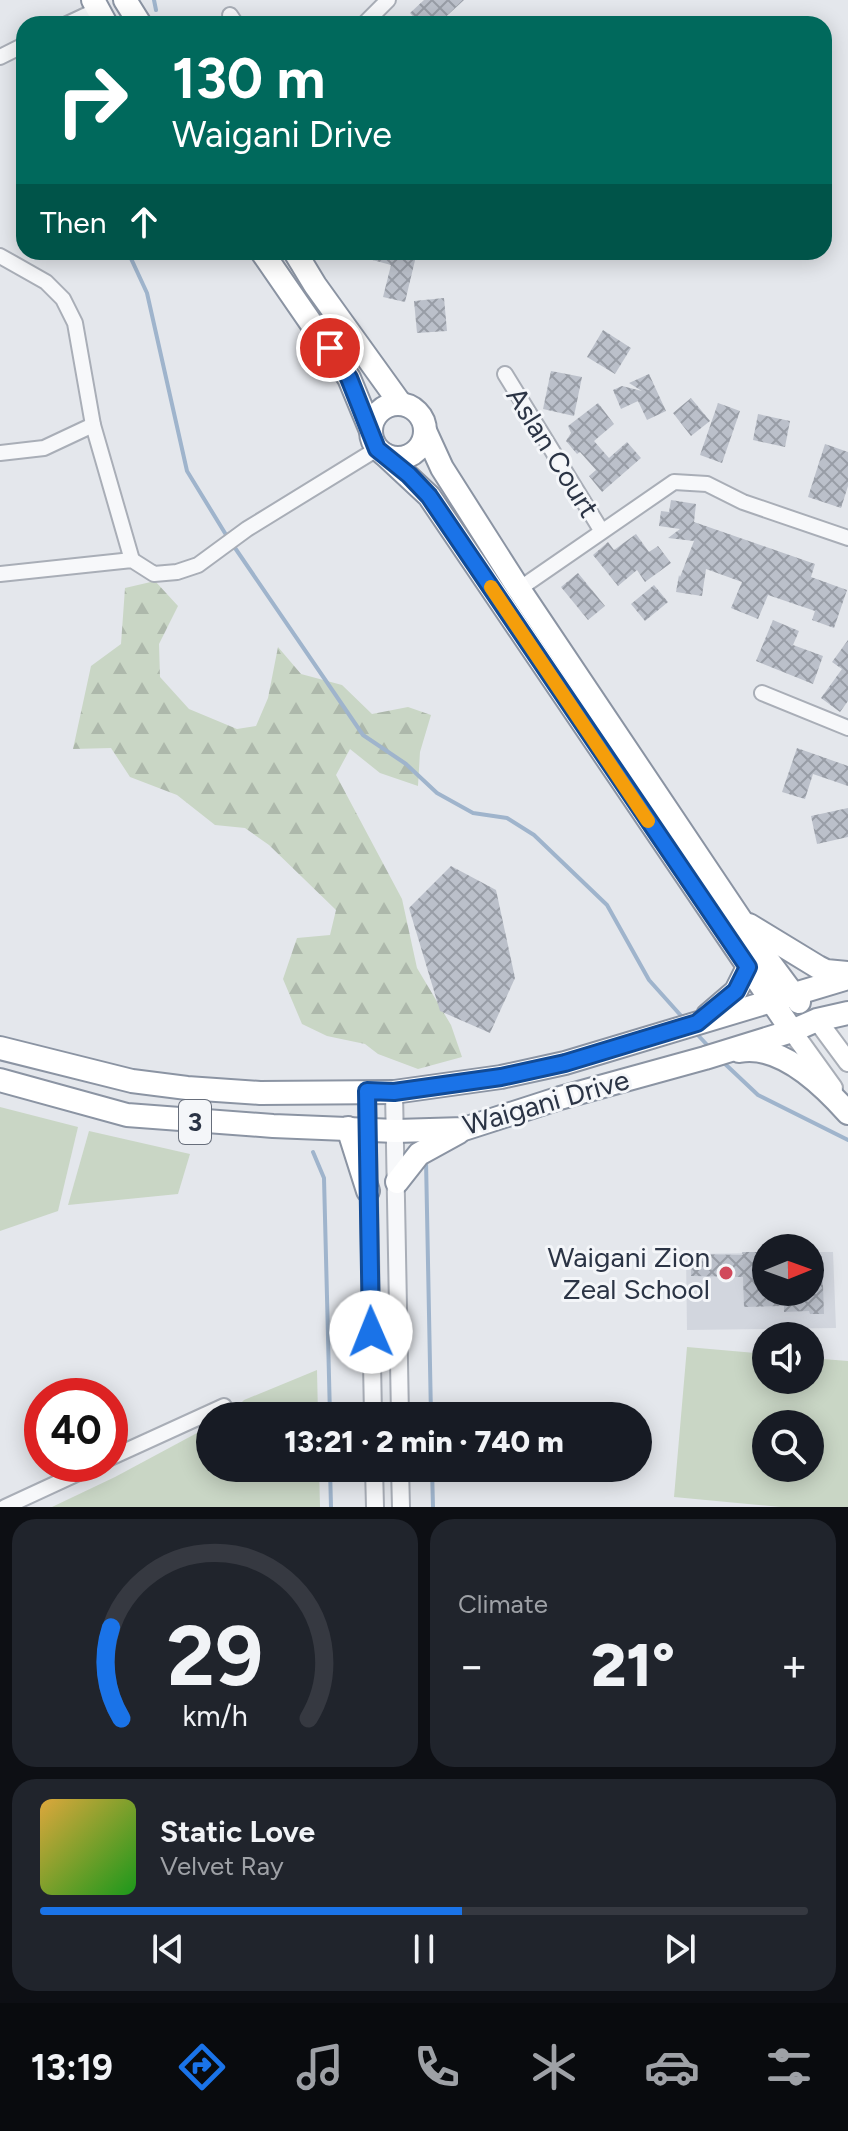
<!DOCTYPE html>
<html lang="en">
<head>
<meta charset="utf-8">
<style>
  body { margin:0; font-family:Figtree,sans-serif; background:#20242c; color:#f1f3f6; height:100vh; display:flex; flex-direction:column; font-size:30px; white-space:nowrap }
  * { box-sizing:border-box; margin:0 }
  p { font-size:26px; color:#9ea1a6 }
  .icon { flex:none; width:44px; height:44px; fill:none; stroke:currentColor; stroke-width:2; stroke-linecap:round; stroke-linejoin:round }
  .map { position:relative; height:1507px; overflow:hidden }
  .details { display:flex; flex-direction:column; gap:12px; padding:12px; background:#0d0f14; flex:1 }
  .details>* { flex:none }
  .hud { position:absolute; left:16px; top:16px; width:816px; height:244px; border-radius:24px; box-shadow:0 4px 20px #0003; background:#00695c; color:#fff; overflow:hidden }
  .needle { width:52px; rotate:89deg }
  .tools { position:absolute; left:752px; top:1234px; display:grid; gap:16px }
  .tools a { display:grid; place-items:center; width:72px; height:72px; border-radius:50%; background:#171b24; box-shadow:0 4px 20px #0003; font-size:40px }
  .speed { position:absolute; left:24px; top:1378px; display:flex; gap:16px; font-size:40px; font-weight:700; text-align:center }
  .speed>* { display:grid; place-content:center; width:104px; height:104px; border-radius:50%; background:#171b24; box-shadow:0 4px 20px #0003; line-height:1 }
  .speed .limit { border:12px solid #d22; background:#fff; color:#111 }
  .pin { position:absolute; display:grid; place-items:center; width:68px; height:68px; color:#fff; margin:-34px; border:4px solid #fff; border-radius:50%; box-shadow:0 2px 8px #0007 }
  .me { position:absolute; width:88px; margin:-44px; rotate:359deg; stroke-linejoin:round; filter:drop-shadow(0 0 6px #0008) }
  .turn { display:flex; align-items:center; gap:28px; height:168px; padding:0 24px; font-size:36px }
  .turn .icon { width:104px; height:104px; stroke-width:2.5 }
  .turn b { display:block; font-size:56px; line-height:68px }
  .then { display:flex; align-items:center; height:76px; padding:0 24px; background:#0003; gap:16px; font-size:30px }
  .big { font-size:60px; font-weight:800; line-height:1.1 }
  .details .widget { flex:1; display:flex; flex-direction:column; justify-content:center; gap:12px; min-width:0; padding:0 28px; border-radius:24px; background:#20242c }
  .details .dial { align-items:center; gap:0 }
  .dial svg { height:208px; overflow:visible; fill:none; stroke:#363941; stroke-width:7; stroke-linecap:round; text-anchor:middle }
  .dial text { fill:#f1f3f6; stroke:none }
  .song { display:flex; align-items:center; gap:24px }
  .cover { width:96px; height:96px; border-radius:12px; background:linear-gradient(135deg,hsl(40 70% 55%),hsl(120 70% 35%)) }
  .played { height:8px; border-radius:4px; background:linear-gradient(90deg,#1a73e8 55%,#363941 55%) }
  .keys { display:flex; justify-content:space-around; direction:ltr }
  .heat { display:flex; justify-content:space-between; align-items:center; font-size:44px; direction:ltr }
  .details .tiles { flex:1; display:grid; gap:12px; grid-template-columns:1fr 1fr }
  .widget:last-child { grid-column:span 2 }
  .trip { position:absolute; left:196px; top:1402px; width:456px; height:80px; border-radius:40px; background:#171b24; box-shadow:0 4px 20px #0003; font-weight:800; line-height:80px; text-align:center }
  .menu { display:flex; height:128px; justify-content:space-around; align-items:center; background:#090b0e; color:#9ea1a6 }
  .menu .icon { width:56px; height:56px }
  .menu .current { color:#1a73e8 }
  .menu b { font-size:36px; color:#f1f3f6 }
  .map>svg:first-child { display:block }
  .built { fill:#d2d6de }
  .green { fill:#c9d6c5; fill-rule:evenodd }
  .forest { fill:url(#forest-firs) }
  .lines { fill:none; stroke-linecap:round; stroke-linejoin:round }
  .stream { stroke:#9fb4cc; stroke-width:4 }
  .building { fill:url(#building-cross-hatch) }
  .minor-casing { stroke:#a9aeb7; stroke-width:18 }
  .tertiary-casing { stroke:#a9aeb7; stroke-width:20 }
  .secondary-casing { stroke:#a9aeb7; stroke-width:22 }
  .trunk-casing { stroke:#8b94a3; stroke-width:26 }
  .minor { stroke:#f7f8fa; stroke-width:14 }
  .tertiary { stroke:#f7f8fa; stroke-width:16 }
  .secondary { stroke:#fff; stroke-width:18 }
  .trunk { stroke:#fff; stroke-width:22 }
  .route-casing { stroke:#114b97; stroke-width:20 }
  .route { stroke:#1a73e8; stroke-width:14 }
  .slow { stroke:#f59e0b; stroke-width:14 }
  .poi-dot { fill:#d1495b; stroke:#f4f6f9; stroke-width:3 }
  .labels { text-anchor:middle; stroke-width:6; stroke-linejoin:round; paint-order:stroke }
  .shield { fill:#f4f6f9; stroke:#676e7b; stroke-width:2 }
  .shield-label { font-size:26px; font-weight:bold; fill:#2b3445 }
  .street-label { font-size:28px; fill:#2b3445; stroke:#f4f6f9 }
  .poi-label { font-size:28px; fill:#2b3445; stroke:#f4f6f9; text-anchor:end }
</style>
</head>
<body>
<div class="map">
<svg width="848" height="1507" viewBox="0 0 848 1507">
  <defs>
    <pattern id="forest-firs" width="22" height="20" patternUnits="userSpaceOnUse" patternTransform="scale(2)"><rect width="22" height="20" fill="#c9d6c5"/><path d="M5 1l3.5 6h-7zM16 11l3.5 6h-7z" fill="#adb8ab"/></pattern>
    <pattern id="building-cross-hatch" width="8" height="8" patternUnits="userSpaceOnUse" patternTransform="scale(2)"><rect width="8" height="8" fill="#bbc0ca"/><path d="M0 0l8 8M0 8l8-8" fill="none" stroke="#989da6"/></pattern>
  </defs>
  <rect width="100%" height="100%" fill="#e4e7ec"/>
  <!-- built -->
  <polygon class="built" points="810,1252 833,1252 836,1328 687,1330 686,1254 766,1253 766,1292 810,1292"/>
  <!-- green -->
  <g class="green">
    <polygon points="0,1107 78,1127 58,1211 0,1231"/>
    <polygon points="89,1131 190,1154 178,1194 68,1205"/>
    <path d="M687,1347L766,1354V1380H810V1358L848,1361V1507H781L674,1497ZM810,1424V1468H766V1424Z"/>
    <polygon points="317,1370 318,1416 228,1416 244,1400"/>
    <polygon points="210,1426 210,1468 319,1468 320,1507 52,1507 115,1477"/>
  </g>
  <!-- forest -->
  <polygon class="forest" points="155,581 178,606 159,644 160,677 189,709 237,729 256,726 268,698 278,647 301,674 342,685 372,714 408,707 431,715 420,752 418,786 380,773 350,749 336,775 402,899 417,968 451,1025 462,1057 418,1069 378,1054 365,1044 327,1036 302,1024 283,979 297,938 330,935 336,910 269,845 245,828 215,825 177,795 130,777 111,748 73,749 91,666 121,644 125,588"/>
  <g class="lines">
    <!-- stream -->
    <g class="stream">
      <polyline points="154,0 156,10"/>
      <polyline points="128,252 147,293 187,471 228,538"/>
      <polyline points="233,545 363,735 406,764 437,793 473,813 507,818 534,835 607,905 649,980 684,1019"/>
      <polyline points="695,1032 710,1048"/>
      <polyline points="723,1062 758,1095 848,1140"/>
      <polyline points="313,1152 324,1178 330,1416"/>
      <polyline points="426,1160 431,1416"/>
      <polyline points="330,1468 331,1507"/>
      <polyline points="432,1468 433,1507"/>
    </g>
  </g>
  <!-- building -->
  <g class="building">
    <polygon points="424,0 464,0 438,24 420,24 410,13"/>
    <polygon points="355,252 417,252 405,302 383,297 391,265 354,255"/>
    <polygon points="444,298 447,331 417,333 414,301"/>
    <polygon points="603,330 631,348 615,374 587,357"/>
    <polygon points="551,371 582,377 574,416 543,409"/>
    <polygon points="649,374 666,411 647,420 638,401 621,409 613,390 622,386 642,391 629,383"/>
    <polygon points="691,398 710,421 691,436 673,413"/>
    <polygon points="598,403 614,424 594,441 609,458 627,442 641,458 602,492 589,476 596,470 580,452 577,454 566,441 571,433 568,426"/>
    <polygon points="718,403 740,411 722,463 700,455"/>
    <polygon points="758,414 790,421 785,447 753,440"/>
    <polygon points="825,444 848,452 848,486 841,508 808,497"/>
    <polygon points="671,500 696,504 694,522 815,564 811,577 847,590 834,628 812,620 815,611 768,595 758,619 731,608 742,582 706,569 702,596 676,592 679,575 680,577 694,541 668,538 680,529 659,526 661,511 669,512"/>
    <polygon points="636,534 649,552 658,546 671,563 645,582 637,570 618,586 593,555 608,542 614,550"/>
    <polygon points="578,573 605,606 588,620 561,587"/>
    <polygon points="654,585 668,602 645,621 631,604"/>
    <polygon points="773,620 799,631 793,645 823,656 813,684 756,661"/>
    <polygon points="848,640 848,701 840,712 821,698 842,669 832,662"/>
    <polygon points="797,748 848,766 848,786 813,774 805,799 782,792"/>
    <polygon points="848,808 848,837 817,844 811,816"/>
    <polygon points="451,866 496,890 515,978 490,1033 440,1011 409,908"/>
    <polygon points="742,1252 766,1252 766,1292 810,1292 810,1257 822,1256 824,1314 810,1314 809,1311 784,1312 784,1306 744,1307 743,1277 691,1276 691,1254 743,1255"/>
  </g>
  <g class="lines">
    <!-- minor casing -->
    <g class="minor-casing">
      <g id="minor">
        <polyline points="230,15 236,24"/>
        <polyline points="67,24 97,10"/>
        <polyline points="364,24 388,0"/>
        <polyline points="0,57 24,45"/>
        <polyline points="0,256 46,282 63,299 75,323 93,425 132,560"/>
        <polyline points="505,374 601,530"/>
        <polyline points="0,453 44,448 93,425"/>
        <polyline points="0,574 132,560 154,574 177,572 198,565 247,529 377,449"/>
        <polyline points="519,589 674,482 707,484 743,502 848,538"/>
        <polyline points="762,693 848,728"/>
        <polyline points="110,1458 224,1406"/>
        <polyline points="5,1507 98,1464"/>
      </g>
    </g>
    <!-- tertiary casing -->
    <g class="tertiary-casing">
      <g id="tertiary">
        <polyline points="367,1091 373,1416"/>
        <polyline points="394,1092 400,1416"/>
        <polyline points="374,1468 375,1507"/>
        <polyline points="400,1468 401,1507"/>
      </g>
    </g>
    <!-- secondary casing -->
    <g class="secondary-casing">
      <g id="secondary">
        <polyline points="817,1020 848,1062"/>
        <polyline points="792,1031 833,1088"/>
      </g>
    </g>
    <!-- trunk casing -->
    <g class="trunk-casing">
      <g id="trunk">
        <polyline points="93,0 106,24"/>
        <polyline points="125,0 140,24"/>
        <polyline points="262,252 349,378 371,431"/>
        <polyline points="295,252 315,285 400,403"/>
        <circle cx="398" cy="431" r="27"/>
        <polyline points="426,433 442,468 519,589 767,959 799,1002"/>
        <polyline points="385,455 429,496 792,1031"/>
        <polyline points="749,925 818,967 826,971 848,973"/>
        <polyline points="708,1015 736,991 748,967"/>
        <polyline points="0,1048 132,1081 187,1088 260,1093 394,1092 501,1077 565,1063 848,978"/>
        <path d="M739,1051C781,1043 823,1085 848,1113"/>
        <polyline points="0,1080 127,1115 273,1126 396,1131 464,1129 560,1098 705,1058 792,1031 817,1020 848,1013"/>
        <polyline points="348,1128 368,1191"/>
        <polyline points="397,1182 419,1154 459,1132"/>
      </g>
    </g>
    <!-- minor -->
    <use href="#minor" class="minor"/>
    <!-- tertiary -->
    <use href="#tertiary" class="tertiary"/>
    <!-- secondary -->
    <use href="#secondary" class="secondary"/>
    <!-- trunk -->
    <use href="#trunk" class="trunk"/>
  </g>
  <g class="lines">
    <!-- route casing -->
    <g class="route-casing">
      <polyline id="route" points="330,348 349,378 377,449 409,475 429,496 748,967 736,991 697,1023 565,1063 501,1077 394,1092 367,1091 371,1332"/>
    </g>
    <!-- route -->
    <use href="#route" class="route"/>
    <!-- slow -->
    <polyline class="slow" points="491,587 648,821"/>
  </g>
  <!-- markers -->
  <circle class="poi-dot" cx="726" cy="1273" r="8"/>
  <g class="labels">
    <!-- shield labels -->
    <rect class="shield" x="179" y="1100" width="32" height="44" rx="6"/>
    <g class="shield-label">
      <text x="195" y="1131">3</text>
    </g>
    <!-- street labels -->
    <g class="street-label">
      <text transform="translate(553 452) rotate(58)" y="10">Aslan Court</text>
      <text transform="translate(546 1102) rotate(-16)" y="10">Waigani Drive</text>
    </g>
    <!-- poi labels -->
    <g class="poi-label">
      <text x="710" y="1267">Waigani Zion<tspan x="710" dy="32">Zeal School</tspan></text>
    </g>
  </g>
</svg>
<div class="tools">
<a><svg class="needle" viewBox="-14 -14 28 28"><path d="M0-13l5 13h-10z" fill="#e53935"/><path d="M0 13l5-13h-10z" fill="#9ea1a6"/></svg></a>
<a><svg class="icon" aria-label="sound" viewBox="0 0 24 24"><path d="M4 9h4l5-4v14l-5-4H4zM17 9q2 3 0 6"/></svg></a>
<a><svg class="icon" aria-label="search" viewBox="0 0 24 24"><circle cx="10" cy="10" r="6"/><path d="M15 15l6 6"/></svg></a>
</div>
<div class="speed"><div class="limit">40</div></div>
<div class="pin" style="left:330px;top:348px;background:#d93025"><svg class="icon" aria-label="arrive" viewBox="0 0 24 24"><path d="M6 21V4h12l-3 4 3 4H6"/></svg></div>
<svg class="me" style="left:371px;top:1332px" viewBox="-20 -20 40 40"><circle r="19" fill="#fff"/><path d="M0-13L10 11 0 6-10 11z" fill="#1a73e8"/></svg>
<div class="trip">13:21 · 2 min · 740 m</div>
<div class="hud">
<div class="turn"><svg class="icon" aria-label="right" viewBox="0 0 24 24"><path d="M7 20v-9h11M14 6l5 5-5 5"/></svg><div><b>130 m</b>Waigani Drive</div></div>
<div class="then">Then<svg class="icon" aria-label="ahead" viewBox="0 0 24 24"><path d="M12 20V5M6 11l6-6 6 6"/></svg></div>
</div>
</div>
<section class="details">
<div class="tiles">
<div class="widget dial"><svg viewBox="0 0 100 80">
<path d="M14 69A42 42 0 1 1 86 69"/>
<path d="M14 69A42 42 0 0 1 10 34" stroke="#1a73e8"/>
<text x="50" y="56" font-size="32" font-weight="700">29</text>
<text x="50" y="72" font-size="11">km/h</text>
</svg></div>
<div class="widget"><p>Climate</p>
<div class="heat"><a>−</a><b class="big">21°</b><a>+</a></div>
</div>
<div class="widget">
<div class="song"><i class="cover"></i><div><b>Static Love</b><p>Velvet Ray</p></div></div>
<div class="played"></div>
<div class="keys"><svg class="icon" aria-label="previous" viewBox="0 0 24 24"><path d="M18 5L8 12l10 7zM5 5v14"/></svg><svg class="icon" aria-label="pause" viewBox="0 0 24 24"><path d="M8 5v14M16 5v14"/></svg><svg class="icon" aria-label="next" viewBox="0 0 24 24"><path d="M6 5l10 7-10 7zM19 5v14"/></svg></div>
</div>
</div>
</section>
<nav class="menu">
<b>13:19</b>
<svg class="icon current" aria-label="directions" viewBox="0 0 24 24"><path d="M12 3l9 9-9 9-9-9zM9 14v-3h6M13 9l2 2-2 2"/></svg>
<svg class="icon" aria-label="music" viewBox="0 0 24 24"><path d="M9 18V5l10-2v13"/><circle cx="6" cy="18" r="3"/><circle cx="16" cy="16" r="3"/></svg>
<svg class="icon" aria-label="phone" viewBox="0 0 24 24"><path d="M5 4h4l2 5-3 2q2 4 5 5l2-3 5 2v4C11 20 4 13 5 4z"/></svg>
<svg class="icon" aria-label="climate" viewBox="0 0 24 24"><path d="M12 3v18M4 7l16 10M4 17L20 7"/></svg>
<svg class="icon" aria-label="car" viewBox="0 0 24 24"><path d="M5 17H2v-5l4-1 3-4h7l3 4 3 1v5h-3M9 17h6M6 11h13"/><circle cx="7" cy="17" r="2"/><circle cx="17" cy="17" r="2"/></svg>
<svg class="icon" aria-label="filters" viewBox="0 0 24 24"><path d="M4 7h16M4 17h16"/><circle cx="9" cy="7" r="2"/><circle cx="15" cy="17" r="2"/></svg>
</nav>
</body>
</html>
